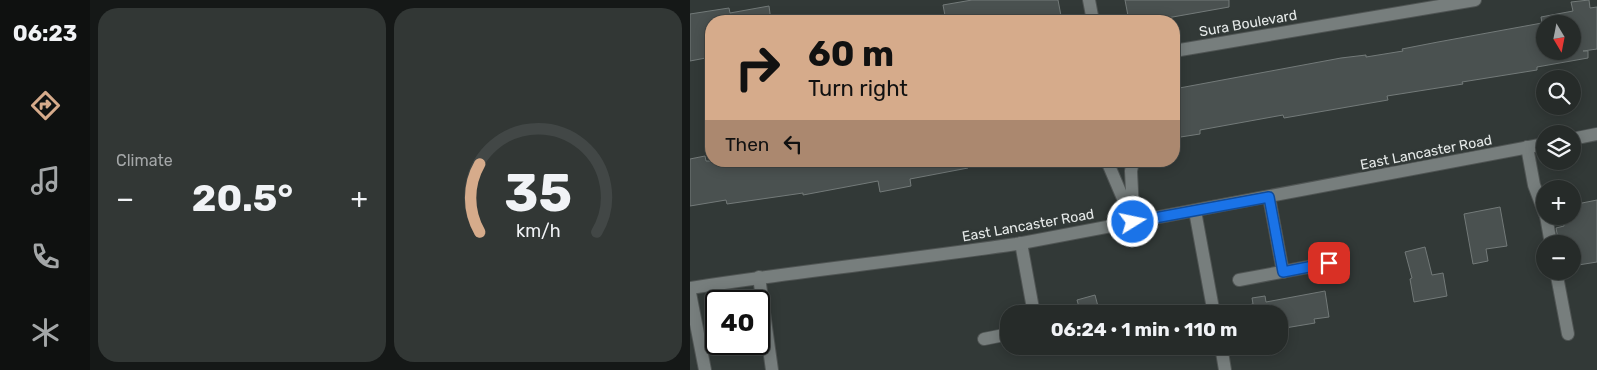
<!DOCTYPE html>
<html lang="en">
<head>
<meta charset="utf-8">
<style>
  body { margin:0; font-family:Rubik,sans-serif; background:#323735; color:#f1f3f6; height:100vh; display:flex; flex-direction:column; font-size:19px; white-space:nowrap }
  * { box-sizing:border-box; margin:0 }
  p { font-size:16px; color:#a4a7a8 }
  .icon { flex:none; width:28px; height:28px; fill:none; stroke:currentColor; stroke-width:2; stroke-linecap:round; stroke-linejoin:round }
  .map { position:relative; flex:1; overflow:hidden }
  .drawer { display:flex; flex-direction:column; gap:8px; padding:8px; background:#151817; width:600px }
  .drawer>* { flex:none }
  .top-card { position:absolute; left:15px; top:15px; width:475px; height:152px; border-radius:20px; box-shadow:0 2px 12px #0003,0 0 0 1px #424746; background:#d6ab8b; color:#111; overflow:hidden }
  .needle { width:32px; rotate:170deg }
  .fabs { position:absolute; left:846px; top:15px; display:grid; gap:10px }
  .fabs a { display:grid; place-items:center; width:45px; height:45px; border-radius:50%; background:#262b29; box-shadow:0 2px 12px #0003,0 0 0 1px #424746; font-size:25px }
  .speed { position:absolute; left:15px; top:290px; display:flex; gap:10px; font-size:25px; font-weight:700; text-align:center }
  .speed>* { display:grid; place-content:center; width:65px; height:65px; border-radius:50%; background:#262b29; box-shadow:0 2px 12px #0003,0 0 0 1px #424746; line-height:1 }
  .speed .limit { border:2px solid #111; border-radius:8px; background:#fff; color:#111 }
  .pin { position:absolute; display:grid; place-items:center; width:42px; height:42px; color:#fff; margin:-21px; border-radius:10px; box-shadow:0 2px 8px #0006 }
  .me { position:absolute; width:55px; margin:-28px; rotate:80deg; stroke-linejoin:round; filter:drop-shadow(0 0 4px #0008) }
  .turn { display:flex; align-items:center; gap:18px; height:105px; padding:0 20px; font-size:22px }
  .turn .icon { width:65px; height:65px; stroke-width:2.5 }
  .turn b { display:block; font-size:35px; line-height:42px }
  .then { display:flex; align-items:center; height:48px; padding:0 20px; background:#0003; gap:10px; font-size:19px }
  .big { font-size:38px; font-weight:700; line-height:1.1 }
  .drawer .widget { flex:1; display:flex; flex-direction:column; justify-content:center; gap:8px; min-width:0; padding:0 18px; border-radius:20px; background:#323735 }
  .drawer .dial { align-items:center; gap:0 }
  .dial svg { height:130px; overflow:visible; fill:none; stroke:#424746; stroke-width:7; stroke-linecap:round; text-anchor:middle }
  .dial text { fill:#f1f3f6; stroke:none }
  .heat { display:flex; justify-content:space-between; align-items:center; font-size:28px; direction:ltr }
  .drawer .tiles { flex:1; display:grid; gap:8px; grid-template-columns:repeat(2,1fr) }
  .trip { position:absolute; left:310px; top:305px; width:288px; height:50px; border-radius:20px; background:#262b29; box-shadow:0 2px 12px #0003,0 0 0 1px #424746; font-weight:700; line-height:50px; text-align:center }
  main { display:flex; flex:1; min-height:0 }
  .tabs { display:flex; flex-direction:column; width:90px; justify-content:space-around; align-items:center; background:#0f1110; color:#a4a7a8 }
  .tabs .icon { width:35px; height:35px }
  .tabs .selected { color:#d6ab8b }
  .tabs b { font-size:22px; color:#f1f3f6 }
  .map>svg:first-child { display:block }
  .building { fill:#4a5150; stroke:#737a79; fill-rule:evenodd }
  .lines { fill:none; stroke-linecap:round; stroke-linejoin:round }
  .minor-casing { stroke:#4f5453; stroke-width:14 }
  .minor { stroke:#777e7d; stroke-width:12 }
  .route-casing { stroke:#114b97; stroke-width:12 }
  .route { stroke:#1a73e8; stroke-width:9 }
  .labels { text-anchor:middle; stroke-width:5; stroke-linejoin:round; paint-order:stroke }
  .street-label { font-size:14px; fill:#e5e9e8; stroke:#323937 }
</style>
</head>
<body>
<main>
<nav class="tabs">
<b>06:23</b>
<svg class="icon selected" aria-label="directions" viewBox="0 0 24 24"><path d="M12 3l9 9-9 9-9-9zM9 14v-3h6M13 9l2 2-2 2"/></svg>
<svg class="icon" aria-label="music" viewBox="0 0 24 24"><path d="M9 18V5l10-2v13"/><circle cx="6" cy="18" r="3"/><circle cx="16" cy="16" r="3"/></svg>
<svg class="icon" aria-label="phone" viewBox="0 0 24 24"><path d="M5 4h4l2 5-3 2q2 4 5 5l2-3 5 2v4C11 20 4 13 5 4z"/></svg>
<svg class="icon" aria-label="climate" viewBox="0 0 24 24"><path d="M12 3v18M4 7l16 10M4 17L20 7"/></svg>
</nav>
<section class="drawer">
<div class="tiles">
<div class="widget"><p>Climate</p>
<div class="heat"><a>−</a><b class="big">20.5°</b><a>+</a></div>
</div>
<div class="widget dial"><svg viewBox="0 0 100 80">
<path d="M14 69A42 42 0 1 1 86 69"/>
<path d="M14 69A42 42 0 0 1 14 27" stroke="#d6ab8b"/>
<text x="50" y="56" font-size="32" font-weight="700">35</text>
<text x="50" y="72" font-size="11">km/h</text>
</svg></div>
</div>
</section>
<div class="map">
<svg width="907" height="370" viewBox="0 0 907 370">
  <rect width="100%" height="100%" fill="#323937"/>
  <!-- building -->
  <g class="building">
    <polygon points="282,0 368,0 372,21 256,21 253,5"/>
    <polygon points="435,0 539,0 539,7 477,18 476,16 439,21"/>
    <path d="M899,0L900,8L907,7V49L893,51H898V58L847,67V70L772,82L773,84L697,96L698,100L594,118L593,115L510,130V134L484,138V89L651,58L676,55V57L713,51L712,49L748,42L852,23L851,17L883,11L881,2ZM855,24H882V51H855Z"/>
    <polygon points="79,6 81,21 21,21 21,57 0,61 0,14 39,8 40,13"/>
    <polygon points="15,156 16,161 277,161 278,168 220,179 221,186 190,192 188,181 113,195 113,193 37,204 36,200 0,206 0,159"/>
    <polygon points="907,200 907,262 882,266 882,244 869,244 866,228 874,226 872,216 882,216 882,205"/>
    <polygon points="810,207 817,246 796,249 798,261 783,264 774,214"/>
    <polygon points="735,247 742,275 753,273 757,296 724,302 720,279 722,278 715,252"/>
    <polygon points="635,291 639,317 624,319 625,323 589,329 589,314 548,314 548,307 563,304 562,298 575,296 576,302"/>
    <polygon points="405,295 410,314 391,314 387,300"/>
  </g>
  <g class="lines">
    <!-- minor casing -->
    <g class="minor-casing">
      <g id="minor">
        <polyline points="399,0 403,21"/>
        <polyline points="484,51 785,0"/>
        <polyline points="882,139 907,134"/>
        <polyline points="837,147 844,185 855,214"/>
        <polyline points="417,161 443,222"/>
        <polyline points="579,197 593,272"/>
        <polyline points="505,211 524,314"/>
        <polyline points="443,212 441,171 443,161"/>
        <polyline points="856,216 861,244"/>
        <polyline points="331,243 344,314"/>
        <polyline points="866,271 878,334"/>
        <polyline points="69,277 82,370"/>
        <polyline points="549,280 639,263"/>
        <path d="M0,288C109,271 218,260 326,244L855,144"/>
        <polyline points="0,293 15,370"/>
        <polyline points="294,339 319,334"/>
        <polyline points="531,346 535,370"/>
      </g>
    </g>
    <!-- minor -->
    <use href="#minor" class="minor"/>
  </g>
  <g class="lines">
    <!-- route casing -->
    <g class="route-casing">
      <polyline id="route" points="443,222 579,197 593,272 639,263"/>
    </g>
    <!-- route -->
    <use href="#route" class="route"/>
  </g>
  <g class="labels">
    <!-- street labels -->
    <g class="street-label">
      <text transform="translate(558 23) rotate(-10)" y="5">Sura Boulevard</text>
      <text transform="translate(736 152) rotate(-11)" y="5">East Lancaster Road</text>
      <text transform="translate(338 225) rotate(-10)" y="5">East Lancaster Road</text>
    </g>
  </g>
</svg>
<div class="fabs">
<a><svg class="needle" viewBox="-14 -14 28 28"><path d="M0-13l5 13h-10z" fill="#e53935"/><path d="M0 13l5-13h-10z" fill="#a4a7a8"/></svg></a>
<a><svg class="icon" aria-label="search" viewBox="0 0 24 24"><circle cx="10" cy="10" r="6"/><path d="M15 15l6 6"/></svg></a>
<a><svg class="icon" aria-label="layers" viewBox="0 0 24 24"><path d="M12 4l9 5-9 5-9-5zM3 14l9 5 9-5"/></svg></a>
<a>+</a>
<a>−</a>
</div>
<div class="speed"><div class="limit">40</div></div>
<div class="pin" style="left:639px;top:263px;background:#d93025"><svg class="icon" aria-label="arrive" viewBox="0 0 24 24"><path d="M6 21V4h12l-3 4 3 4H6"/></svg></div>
<svg class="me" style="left:443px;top:222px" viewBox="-20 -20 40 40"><circle r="17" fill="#1a73e8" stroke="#fff" stroke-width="3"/><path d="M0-11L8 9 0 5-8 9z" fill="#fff"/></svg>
<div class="trip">06:24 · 1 min · 110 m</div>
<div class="top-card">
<div class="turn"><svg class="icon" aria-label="right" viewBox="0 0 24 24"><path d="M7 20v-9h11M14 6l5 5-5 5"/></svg><div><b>60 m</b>Turn right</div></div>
<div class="then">Then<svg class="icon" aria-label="left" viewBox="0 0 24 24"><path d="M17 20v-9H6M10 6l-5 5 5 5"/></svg></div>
</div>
</div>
</main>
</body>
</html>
